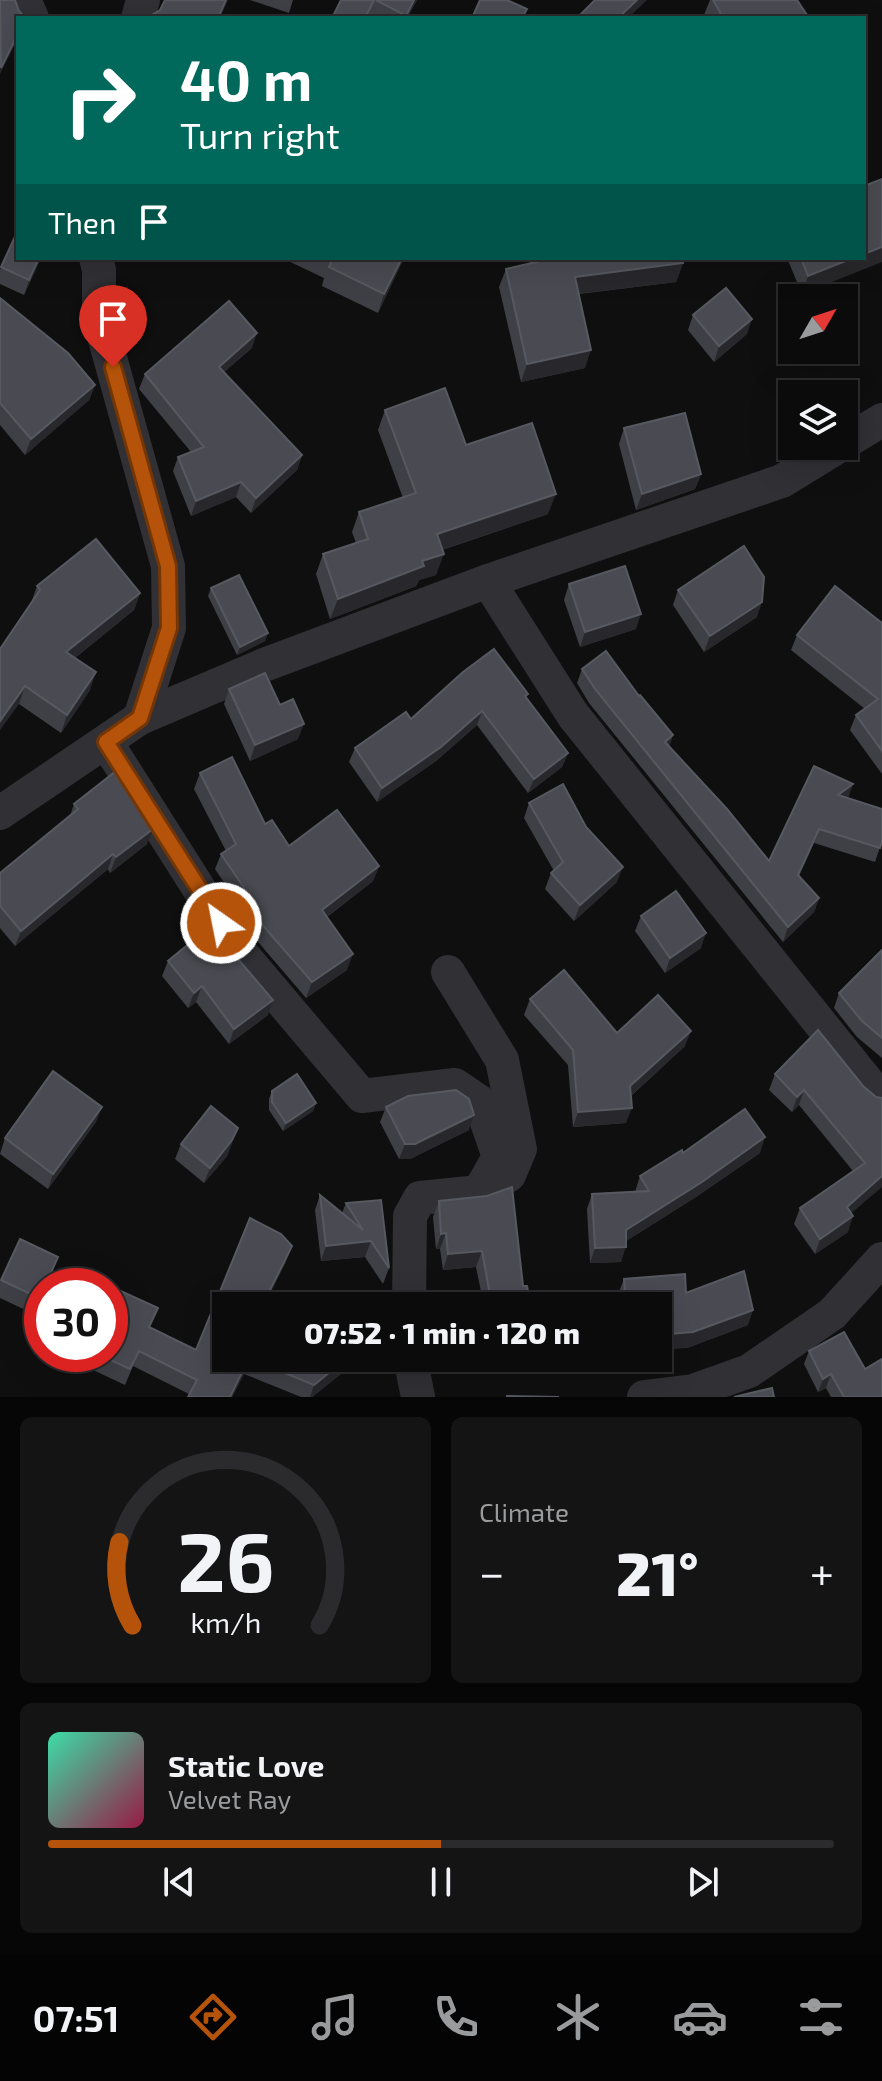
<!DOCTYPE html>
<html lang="en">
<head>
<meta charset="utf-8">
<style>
  body { margin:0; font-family:"Exo 2",sans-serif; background:#141415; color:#f1f3f6; height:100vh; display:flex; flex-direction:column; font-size:30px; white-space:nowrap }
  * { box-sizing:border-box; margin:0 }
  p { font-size:26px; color:#9a9b9d }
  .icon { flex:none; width:44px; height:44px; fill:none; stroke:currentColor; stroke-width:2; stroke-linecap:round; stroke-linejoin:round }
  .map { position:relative; height:1397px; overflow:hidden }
  .drawer { display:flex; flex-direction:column; gap:20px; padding:20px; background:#060607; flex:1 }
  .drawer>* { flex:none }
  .guide { position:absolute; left:16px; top:16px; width:850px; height:244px; border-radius:0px; box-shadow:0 8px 32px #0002,0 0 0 2px #2b2b2d; background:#00695c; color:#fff; overflow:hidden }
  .needle { width:52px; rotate:51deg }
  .controls { position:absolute; left:778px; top:284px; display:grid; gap:16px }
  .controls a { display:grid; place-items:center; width:80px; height:80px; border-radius:0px; background:#0b0b0c; box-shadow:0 8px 32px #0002,0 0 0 2px #2b2b2d; font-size:40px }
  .speed { position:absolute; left:24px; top:1268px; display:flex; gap:16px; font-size:40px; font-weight:700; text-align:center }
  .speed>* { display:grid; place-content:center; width:104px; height:104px; border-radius:50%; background:#0b0b0c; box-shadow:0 8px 32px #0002,0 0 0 2px #2b2b2d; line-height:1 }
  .speed .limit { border:12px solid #d22; background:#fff; color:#111 }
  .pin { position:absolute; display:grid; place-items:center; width:68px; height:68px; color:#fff; margin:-82px -34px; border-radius:50% 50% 50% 0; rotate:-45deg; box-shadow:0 0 8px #0007 }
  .pin .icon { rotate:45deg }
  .me { position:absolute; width:88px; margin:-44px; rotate:327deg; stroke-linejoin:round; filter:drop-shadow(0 0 6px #0008) }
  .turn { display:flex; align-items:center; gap:28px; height:168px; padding:0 32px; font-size:36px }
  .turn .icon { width:104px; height:104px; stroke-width:2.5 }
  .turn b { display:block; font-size:56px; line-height:68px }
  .then { display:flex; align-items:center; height:76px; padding:0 32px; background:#0003; gap:16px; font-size:30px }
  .big { font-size:60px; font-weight:800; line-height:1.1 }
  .drawer .tile { flex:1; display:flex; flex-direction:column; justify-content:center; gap:12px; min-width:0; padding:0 28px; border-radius:12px; background:#141415 }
  .drawer .dial { align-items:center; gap:0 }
  .dial svg { height:208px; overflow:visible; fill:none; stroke:#2b2b2d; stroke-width:7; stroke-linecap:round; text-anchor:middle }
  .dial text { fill:#f1f3f6; stroke:none }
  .song { display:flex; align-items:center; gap:24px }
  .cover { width:96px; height:96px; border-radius:12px; background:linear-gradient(135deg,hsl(160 70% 55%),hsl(340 70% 35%)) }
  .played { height:8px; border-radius:4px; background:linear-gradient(90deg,#b45309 50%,#2b2b2d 50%) }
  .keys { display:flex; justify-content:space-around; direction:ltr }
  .heat { display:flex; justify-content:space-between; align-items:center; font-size:44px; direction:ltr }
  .drawer .tiles { flex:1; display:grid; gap:20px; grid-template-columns:1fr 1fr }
  .tile:last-child { grid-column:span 2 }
  .trip { position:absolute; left:212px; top:1292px; width:460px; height:80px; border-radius:0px; background:#0b0b0c; box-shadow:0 8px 32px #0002,0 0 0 2px #2b2b2d; font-weight:800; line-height:80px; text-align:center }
  .tabs { display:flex; height:128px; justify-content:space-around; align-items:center; background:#040405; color:#9a9b9d }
  .tabs .icon { width:56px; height:56px }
  .tabs .current { color:#b45309 }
  .tabs b { font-size:36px; color:#f1f3f6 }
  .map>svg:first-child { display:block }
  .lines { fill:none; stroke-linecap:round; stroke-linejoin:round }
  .street { stroke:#303035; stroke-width:34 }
  .wall { fill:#3f4046 }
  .shaded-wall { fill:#28282c }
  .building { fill:#4a4b52; stroke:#575961; stroke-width:2 }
  .route-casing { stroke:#753606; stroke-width:20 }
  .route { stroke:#b45309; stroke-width:14 }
</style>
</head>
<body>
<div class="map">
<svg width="882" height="1397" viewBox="0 0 882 1397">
  <rect width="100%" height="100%" fill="#0f0f10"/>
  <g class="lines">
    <!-- street -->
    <g class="street">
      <polyline points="24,0 32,18"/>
      <polyline points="138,18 143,0"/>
      <polyline points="96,258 99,270 99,318 168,566 169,628 140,718"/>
      <polyline points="844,443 882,420"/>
      <polyline points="488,581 573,715 873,1089 882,1096"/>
      <polyline points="106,742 236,947 362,1096 455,1085 480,1102 499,1157 479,1192"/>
      <polyline points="0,813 140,718 264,665 488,581 782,481 839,446"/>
      <polyline points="409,1306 410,1216 420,1198 479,1192 509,1175 520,1149 502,1060 448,972"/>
      <polyline points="410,1358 418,1397"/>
      <polyline points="644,1397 693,1391 749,1371 832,1314 882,1259"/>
    </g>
  </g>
  <!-- wall -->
  <g class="wall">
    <polygon points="250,0 293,0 289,13"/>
    <polygon points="341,0 417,0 407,18 375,18 369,15 367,18 332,18"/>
    <polygon points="710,0 797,0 809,18 706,18 704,15"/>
    <polygon points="18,230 18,258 41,258 24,295 0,284 0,270"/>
    <polygon points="282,258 404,258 378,313 322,286 324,278"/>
    <polygon points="787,258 864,258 802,294"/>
    <polygon points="683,263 676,282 579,294 585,368 521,382 499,287 506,269"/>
    <polygon points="0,298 95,385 89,400 25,455 0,425"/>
    <polygon points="693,315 747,334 714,362 688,330"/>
    <polygon points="252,348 224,372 302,455 297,470 251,513 236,497 191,516 173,471 178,457 191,452 139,389 145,374"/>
    <polygon points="385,410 466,445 548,514 442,550 436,575 419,580 416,586 330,619 316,574 323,554 356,543 352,532 359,512 403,498 378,430"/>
    <polygon points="624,428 701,474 695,489 636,510 619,444"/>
    <polygon points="569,584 636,629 580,647 564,600"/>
    <polygon points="37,586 140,593 134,610 75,658 90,690 61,733 19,704 31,603"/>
    <polygon points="211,588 268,633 265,641 237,655 208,596"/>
    <polygon points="678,590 757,617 704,652 673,605"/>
    <polygon points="882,623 882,774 850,730 856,715 865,709 791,650 797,635"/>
    <polygon points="582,669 639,696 673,735 669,746 769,861 848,798 882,841 875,862 814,843 799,876 819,898 814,912 783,942 589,703 577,683"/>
    <polygon points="229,689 280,705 298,739 250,761 224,704"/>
    <polygon points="528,694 526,698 568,753 562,767 528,793 477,725 436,761 377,802 349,762 355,748 411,719"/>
    <polygon points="200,773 265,824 289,846 379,866 373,881 327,917 347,970 306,998 252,935 239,914 241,908 215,869 221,854 226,851 194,789"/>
    <polygon points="529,803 586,827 617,882 574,921 545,889 551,873 554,871 524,818"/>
    <polygon points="74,804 147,844 110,873 108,869 15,946 0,928 0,873 70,816"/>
    <polygon points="641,916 701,948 665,973 635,931"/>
    <polygon points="882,950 882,1058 857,1037 834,1008 839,993"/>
    <polygon points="168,961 268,1015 229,1044 196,1002 188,1008 162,976"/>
    <polygon points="530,999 617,1033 685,1046 631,1096 626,1123 573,1127 568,1065 524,1015"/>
    <polygon points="775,1074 863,1086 876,1097 882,1098 851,1213 848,1232 815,1254 794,1224 800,1208 853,1171 799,1105 792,1112 769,1090"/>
    <polygon points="272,1091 316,1103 313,1111 283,1131 269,1110 269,1099"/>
    <polygon points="386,1107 469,1130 410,1159 399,1159 380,1122"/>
    <polygon points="96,1122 48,1189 0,1154 5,1138"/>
    <polygon points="232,1143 227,1156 204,1183 175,1159 181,1144"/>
    <polygon points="683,1153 760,1153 696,1197 626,1241 621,1262 590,1263 587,1209 592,1194 635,1192 640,1176"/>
    <polygon points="320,1195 342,1213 346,1203 389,1268 383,1284 365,1257 321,1261 315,1210"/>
    <polygon points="439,1201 523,1286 531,1306 484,1306 476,1267 443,1270 440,1249 436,1249 433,1217"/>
    <polygon points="20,1239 53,1273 47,1286 42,1286 42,1296 34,1314 0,1298 0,1282"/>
    <polygon points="286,1262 226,1358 361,1358 312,1397 301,1397 244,1374 232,1397 188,1397 189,1394 133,1366 125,1385 76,1362 79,1354 110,1354 150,1327 196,1350"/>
    <polygon points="624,1279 748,1325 687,1348 658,1306 619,1306 618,1294"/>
    <polygon points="809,1351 865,1369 882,1397 831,1397 826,1388 818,1392 804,1364"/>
  </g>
  <!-- shaded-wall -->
  <g class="shaded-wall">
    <polygon points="226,0 228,0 220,18 218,18"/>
    <polygon points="414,0 417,0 407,18 406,18"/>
    <polygon points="637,0 647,0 628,18 618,18"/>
    <polygon points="18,34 18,38 0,74 0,70"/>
    <polygon points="882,247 882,262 802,294 808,276 853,258 864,258 864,254"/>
    <polygon points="39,258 41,258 24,295 29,280"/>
    <polygon points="402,258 404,258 378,313 384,294"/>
    <polygon points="683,263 676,282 568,295 575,277"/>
    <polygon points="752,319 747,334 714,362 719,346"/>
    <polygon points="257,333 252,348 213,381 219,367"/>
    <polygon points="591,350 585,368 521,382 527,364"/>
    <polygon points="95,385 89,400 25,455 31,439"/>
    <polygon points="302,455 297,470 251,513 256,498"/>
    <polygon points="701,474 695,489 636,510 642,494"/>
    <polygon points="241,482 236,497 191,516 196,501"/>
    <polygon points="556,494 548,514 429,554 437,534"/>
    <polygon points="444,554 436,575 419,580 416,586 330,619 338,599 422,561"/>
    <polygon points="140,593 134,610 60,670 66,652"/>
    <polygon points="762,602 757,617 704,652 710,636"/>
    <polygon points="641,614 636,629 580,647 585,632"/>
    <polygon points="268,633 265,641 237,655 240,647"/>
    <polygon points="96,672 90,690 61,733 67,715"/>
    <polygon points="25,686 19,704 0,730 0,721"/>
    <polygon points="482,711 477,725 436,761 377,802 382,788"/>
    <polygon points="304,724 298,739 250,761 255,745"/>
    <polygon points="673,735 668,750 665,742"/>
    <polygon points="568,753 562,767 528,793 534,779"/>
    <polygon points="853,784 848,799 838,795"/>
    <polygon points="153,829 147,844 110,873 116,857"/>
    <polygon points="819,829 814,843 792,890 798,875"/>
    <polygon points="113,854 108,869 15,946 21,931"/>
    <polygon points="379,866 373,881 316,925 322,910"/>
    <polygon points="623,867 617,882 574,921 580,905"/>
    <polygon points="819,898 814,912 783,942 788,927"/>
    <polygon points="706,933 701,948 665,973 670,958"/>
    <polygon points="353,954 347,970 306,998 312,982"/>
    <polygon points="202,986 196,1002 188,1008 194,993"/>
    <polygon points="273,1000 268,1015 229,1044 234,1029"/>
    <polygon points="691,1031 685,1046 624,1102 630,1086"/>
    <polygon points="804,1090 799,1105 792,1112 797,1097"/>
    <polygon points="316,1103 313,1111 283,1131 286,1123"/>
    <polygon points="102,1107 96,1122 48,1189 53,1174"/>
    <polygon points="632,1108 626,1123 573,1127 578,1112"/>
    <polygon points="474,1115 469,1130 410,1159 399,1159 405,1144"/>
    <polygon points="238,1128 227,1156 204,1183 210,1168"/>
    <polygon points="765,1137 760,1153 696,1197 620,1245 626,1230"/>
    <polygon points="882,1176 882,1187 841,1222 847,1207"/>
    <polygon points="853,1216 848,1232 815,1254 820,1239"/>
    <polygon points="446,1233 440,1249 436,1249 441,1234"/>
    <polygon points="371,1241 365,1257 321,1261 326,1246"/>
    <polygon points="292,1246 286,1262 264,1306 262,1306"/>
    <polygon points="626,1247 621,1262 590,1263 595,1248"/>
    <polygon points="482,1251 476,1267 443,1270 448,1254"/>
    <polygon points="753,1310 748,1325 687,1348 658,1350 658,1335"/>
    <polygon points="249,1358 244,1374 232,1397 230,1397"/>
    <polygon points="347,1358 361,1358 312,1397 310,1397 314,1385"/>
    <polygon points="831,1374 826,1388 818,1392 823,1379"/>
  </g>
  <!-- building -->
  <g class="building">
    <polygon points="0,0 15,0 19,11 25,18 18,18 18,34 1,68"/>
    <polygon points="165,0 226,0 218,18 151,18 152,15 160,10"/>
    <polygon points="341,0 374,0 365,18 332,18"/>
    <polygon points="376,0 414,0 406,16"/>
    <polygon points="480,0 507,0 527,9 522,18 472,18"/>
    <polygon points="595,0 637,0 618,18 577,18"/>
    <polygon points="713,0 797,0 809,18 721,18 720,12"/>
    <polygon points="882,179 882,247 864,254 864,186"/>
    <polygon points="18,230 18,258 39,258 29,280 1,267"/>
    <polygon points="328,258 402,258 384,294 329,267 332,260"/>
    <polygon points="553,258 682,258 683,263 575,277 591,350 527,364 506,269"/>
    <polygon points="801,258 853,258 808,276"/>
    <polygon points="726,288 752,319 719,346 693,315"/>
    <polygon points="0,298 68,353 95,385 31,439 0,403"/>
    <polygon points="229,301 257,333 219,367 302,455 256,498 241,482 196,501 178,457 204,447 145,374"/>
    <polygon points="445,388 466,445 532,423 556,494 437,534 444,554 422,561 424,566 338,599 323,554 368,539 359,512 416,493 385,410"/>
    <polygon points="685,413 701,474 642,494 624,428"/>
    <polygon points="96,539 140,593 66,652 96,672 67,715 25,686 0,721 0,649 40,590 37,586"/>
    <polygon points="744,546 764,577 762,602 710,636 678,590"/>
    <polygon points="625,566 641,614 585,632 569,584"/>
    <polygon points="239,575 268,633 240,647 211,588"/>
    <polygon points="835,586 882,623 882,751 856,715 878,699 797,635"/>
    <polygon points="494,649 528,694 525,696 568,753 534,779 482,711 441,747 382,788 355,748 406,712 411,719 463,672"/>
    <polygon points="606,651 639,696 640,695 673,735 665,742 727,809 769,861 814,766 853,784 838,795 882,809 882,841 880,848 819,829 798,875 819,898 788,927 595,689 582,669"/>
    <polygon points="265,673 280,705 293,699 304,724 255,745 229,689"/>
    <polygon points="232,757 265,824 272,820 289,846 337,810 379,866 322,910 353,954 312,982 258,920 244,899 249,895 221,854 236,844 200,773"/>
    <polygon points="116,771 153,829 116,857 113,854 21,931 0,906 0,873 78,809 74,804"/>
    <polygon points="563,784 586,827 623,867 580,905 551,873 563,862 529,803"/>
    <polygon points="676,891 706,933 670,958 641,916"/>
    <polygon points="213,924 226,945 273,1000 234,1029 202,986 194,993 168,961"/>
    <polygon points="882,950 882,1038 862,1021 839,993"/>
    <polygon points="564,970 617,1033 658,995 691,1031 630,1086 632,1108 578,1112 573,1050 530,999"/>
    <polygon points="818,1030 863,1086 876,1097 882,1098 882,1176 847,1207 853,1216 820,1239 800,1208 865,1163 804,1090 797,1097 775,1074"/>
    <polygon points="53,1071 102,1107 53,1174 5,1138"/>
    <polygon points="297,1074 316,1103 286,1123 272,1102 272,1091"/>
    <polygon points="456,1090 469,1099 474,1115 415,1144 405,1144 386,1107 408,1096"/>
    <polygon points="211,1106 238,1128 232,1140 210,1168 181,1144"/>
    <polygon points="745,1109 765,1137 702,1182 626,1230 626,1247 595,1248 592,1194 649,1191 640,1176 682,1150 683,1153"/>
    <polygon points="512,1187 523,1286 527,1286 531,1306 492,1306 482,1251 448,1254 446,1233 441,1234 439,1201 487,1196"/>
    <polygon points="320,1195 363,1230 346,1203 381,1200 389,1268 371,1241 326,1246"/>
    <polygon points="250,1218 281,1234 292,1246 262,1306 226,1306 226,1358 347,1358 314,1385 249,1358 230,1397 188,1397 197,1380 139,1351 130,1369 97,1354 110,1354 110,1286 158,1308 149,1327 196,1350"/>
    <polygon points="20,1239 58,1257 45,1286 42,1286 42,1292 39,1298 1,1280"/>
    <polygon points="744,1271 753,1310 693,1332 658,1335 658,1306 626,1306 624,1279 685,1274 686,1293"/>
    <polygon points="844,1332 865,1369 882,1359 882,1397 844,1397 831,1374 823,1379 809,1351"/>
    <polygon points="772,1388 774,1397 734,1397"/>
    <polygon points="507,1396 559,1397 507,1397"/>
  </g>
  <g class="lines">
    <!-- route casing -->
    <g class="route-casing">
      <polyline id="route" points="113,367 168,566 169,628 140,718 106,742 221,923"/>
    </g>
    <!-- route -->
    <use href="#route" class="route"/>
  </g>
</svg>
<div class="controls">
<a><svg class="needle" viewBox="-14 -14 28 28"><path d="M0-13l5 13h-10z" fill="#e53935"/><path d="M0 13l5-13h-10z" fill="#9a9b9d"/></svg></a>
<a><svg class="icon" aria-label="layers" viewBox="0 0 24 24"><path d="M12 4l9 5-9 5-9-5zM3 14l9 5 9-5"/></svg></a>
</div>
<div class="speed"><div class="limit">30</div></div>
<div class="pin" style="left:113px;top:367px;background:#d93025"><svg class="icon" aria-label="arrive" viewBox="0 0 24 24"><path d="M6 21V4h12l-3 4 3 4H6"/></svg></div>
<svg class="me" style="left:221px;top:923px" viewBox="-20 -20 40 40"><circle r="17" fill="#b45309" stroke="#fff" stroke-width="3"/><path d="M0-11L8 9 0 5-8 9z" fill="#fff"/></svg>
<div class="trip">07:52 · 1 min · 120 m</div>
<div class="guide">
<div class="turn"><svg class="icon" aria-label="right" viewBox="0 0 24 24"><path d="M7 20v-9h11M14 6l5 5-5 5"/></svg><div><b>40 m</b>Turn right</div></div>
<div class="then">Then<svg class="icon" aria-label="arrive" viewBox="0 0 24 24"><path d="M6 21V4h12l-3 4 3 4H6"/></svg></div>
</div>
</div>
<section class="drawer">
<div class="tiles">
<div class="tile dial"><svg viewBox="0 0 100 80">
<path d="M14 69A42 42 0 1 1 86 69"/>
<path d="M14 69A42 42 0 0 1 9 37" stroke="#b45309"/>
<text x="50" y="56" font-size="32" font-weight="700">26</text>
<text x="50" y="72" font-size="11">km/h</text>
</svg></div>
<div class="tile"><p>Climate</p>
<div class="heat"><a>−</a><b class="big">21°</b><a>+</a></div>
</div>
<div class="tile">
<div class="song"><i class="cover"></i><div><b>Static Love</b><p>Velvet Ray</p></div></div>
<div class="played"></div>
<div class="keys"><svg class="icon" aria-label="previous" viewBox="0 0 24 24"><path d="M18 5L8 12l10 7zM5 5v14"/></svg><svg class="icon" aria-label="pause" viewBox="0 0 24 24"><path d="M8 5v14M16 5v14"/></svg><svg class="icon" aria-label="next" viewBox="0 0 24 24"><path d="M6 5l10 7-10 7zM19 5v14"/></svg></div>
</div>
</div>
</section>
<nav class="tabs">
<b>07:51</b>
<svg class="icon current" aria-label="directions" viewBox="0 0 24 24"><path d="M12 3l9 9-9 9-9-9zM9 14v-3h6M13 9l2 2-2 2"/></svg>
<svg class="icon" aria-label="music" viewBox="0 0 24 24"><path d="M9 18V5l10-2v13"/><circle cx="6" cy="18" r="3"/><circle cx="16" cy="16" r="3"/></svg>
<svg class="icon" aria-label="phone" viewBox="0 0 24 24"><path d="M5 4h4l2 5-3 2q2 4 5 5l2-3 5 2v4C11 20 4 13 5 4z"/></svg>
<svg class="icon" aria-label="climate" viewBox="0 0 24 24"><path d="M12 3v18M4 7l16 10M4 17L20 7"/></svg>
<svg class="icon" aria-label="car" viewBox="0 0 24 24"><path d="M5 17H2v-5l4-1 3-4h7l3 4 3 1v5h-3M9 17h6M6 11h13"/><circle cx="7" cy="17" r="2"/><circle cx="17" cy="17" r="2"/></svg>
<svg class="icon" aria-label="filters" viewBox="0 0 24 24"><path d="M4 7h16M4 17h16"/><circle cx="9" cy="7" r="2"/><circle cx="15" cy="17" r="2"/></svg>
</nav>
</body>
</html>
